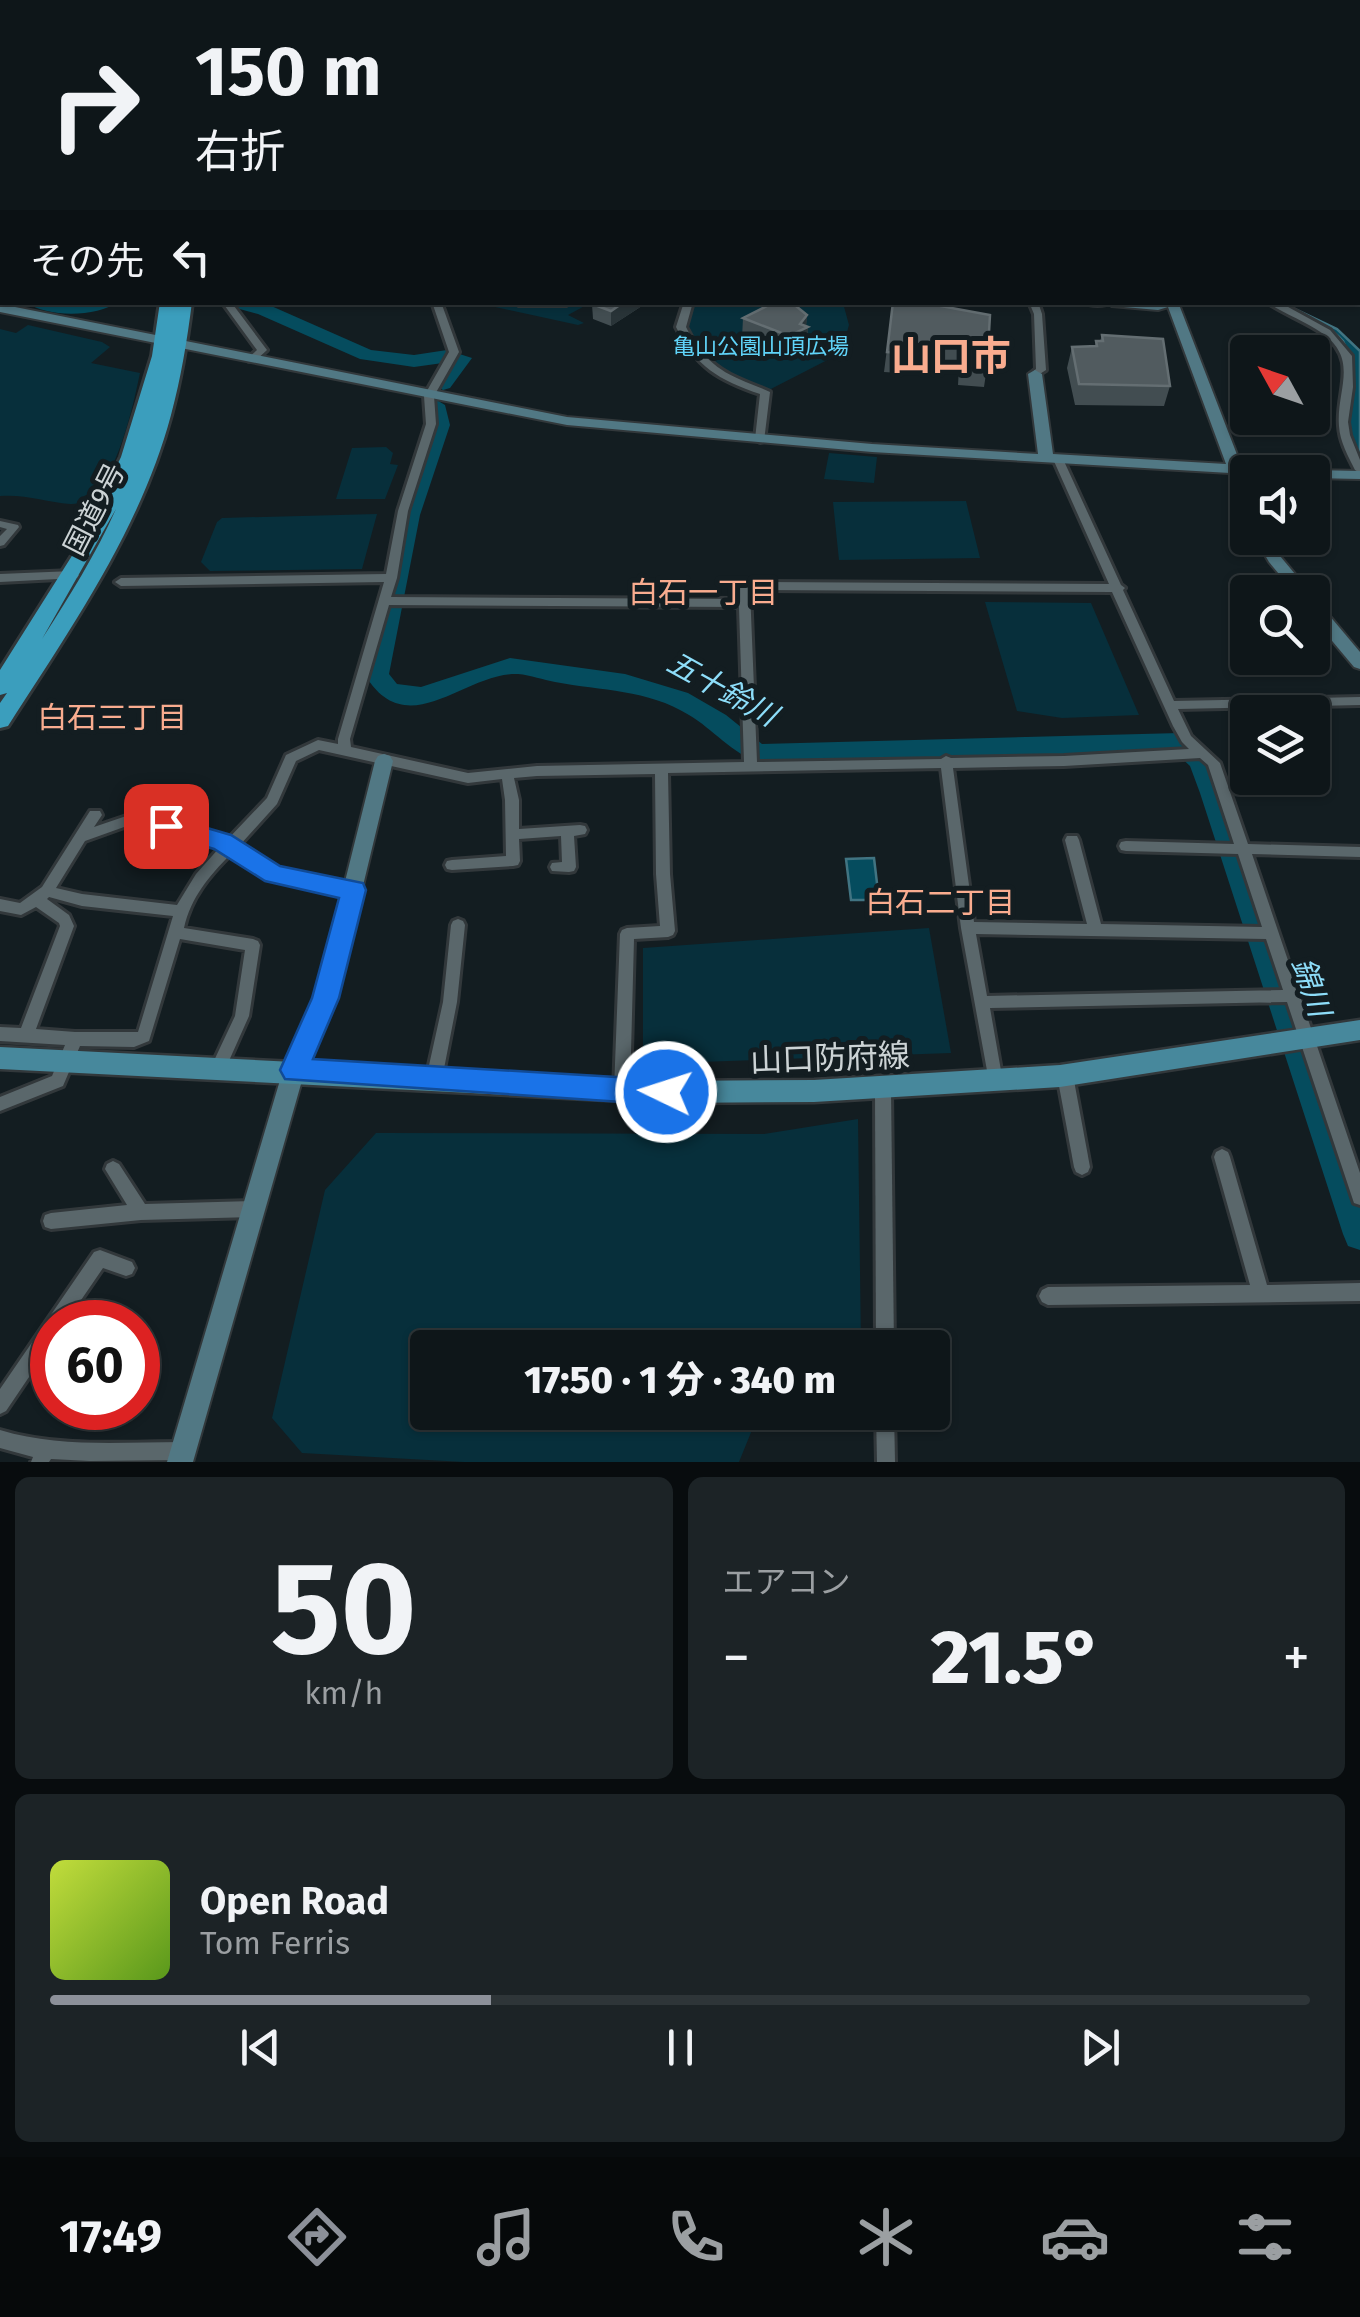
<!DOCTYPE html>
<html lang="ja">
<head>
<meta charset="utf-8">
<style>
  body { margin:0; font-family:"Fira Sans","Noto Sans JP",sans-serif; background:#1c2326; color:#f1f3f6; height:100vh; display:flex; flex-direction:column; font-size:38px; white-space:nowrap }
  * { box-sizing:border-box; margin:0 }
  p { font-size:32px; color:#9b9fa2 }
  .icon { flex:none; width:55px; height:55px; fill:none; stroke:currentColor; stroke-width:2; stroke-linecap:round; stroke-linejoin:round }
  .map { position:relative; height:1462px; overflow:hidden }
  .sheet { display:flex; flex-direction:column; gap:15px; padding:15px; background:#080c0e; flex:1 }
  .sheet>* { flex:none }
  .guide { position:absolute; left:0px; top:0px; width:1360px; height:305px; box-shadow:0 2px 8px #0004,0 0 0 2px #2e3538; background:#0e1619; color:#f1f3f6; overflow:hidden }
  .needle { width:65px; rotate:310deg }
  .controls { position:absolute; left:1230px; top:335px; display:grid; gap:20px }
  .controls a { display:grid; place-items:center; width:100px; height:100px; border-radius:10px; background:#0e1619; box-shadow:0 2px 8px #0004,0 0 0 2px #2e3538; font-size:50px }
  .speed { position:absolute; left:30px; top:1300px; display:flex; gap:20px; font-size:50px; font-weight:700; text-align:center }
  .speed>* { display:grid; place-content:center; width:130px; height:130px; border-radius:50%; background:#0e1619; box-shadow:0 2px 8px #0004,0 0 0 2px #2e3538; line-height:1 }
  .speed .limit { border:15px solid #d22; background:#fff; color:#111 }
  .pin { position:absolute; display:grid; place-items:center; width:85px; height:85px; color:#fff; margin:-42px; border-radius:20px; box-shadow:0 5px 15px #0006 }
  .me { position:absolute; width:110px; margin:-55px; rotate:274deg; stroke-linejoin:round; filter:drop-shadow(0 0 8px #0008) }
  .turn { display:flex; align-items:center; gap:35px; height:210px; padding:0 30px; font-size:45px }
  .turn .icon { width:130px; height:130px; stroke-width:2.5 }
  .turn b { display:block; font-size:70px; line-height:85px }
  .then { display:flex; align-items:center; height:95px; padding:0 30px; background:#0003; gap:20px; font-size:38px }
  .big { font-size:75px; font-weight:800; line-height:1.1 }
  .sheet .card { flex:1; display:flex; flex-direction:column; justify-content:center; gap:15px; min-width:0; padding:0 35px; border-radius:15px; background:#1c2326 }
  .sheet .dial { align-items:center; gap:0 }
  .dial b { font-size:130px; line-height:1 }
  .song { display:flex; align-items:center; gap:30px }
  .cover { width:120px; height:120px; border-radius:15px; background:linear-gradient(135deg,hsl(70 70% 55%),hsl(90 70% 35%)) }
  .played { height:10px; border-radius:5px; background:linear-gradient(90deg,#8c9099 35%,#2e3538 35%) }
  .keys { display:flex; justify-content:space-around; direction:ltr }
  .heat { display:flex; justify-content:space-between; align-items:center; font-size:55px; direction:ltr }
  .sheet .tiles { flex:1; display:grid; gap:15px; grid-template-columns:1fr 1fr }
  .card:last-child { grid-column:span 2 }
  .trip { position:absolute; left:410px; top:1330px; width:540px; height:100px; border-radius:10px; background:#0e1619; box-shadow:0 2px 8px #0004,0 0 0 2px #2e3538; font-weight:800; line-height:100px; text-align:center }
  .tabs { display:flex; height:160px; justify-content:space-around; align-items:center; background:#06090a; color:#9b9fa2 }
  .tabs .icon { width:70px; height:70px }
  .tabs .active { color:#8c9099 }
  .tabs b { font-size:45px; color:#f1f3f6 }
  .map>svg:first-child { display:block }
  .green { fill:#072f3b }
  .water { fill:#054c5e; stroke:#417482; stroke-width:2.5 }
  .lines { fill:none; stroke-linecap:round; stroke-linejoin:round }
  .river { fill:#054c5e; fill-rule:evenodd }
  .street-casing { stroke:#32383b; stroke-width:6 }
  .secondary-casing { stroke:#32383b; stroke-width:4 }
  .primary-casing { stroke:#32383b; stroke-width:5 }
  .highway-casing { stroke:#32383b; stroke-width:6 }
  .street { fill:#5a676b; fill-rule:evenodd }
  .secondary { fill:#517884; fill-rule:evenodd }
  .primary { fill:#47889c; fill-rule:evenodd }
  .highway { fill:#3b9ebd; fill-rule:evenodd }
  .wall { fill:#424d51 }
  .shaded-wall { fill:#293438 }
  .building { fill:#515b5f; stroke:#646e72; stroke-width:2.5 }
  .route { fill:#1a73e8; stroke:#114b97; stroke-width:2.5 }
  .labels { text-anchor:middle; stroke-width:10; stroke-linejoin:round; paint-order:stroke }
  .far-park-label { font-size:22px; fill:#60d4f9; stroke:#131d21 }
  .street-label { font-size:28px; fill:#ccd3d5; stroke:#131d21 }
  .neighbourhood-label { font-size:30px; fill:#f9ac8f; stroke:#131d21 }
  .water-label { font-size:30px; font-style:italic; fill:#8dddf9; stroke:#131d21 }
  .near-street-label { font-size:32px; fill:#ccd3d5; stroke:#131d21 }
  .far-town-label { font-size:40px; font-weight:bold; fill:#f9ac8f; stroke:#131d21 }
</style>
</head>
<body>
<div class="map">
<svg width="1360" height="1462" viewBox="0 0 1360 1462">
  <rect width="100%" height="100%" fill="#131d21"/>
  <!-- green -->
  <g class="green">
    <path d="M689,302L843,303L849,325L841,353L765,392C727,380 671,350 689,302Z"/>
    <polygon points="477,303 590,303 568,315 584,323 578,325"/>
    <path d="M28,325L102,342L110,347L91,363L140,373C133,406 113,506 70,504C47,502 25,494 0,496V329L16,333Z"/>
    <polygon points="386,447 393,453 390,464 398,465 385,499 336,499 352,448"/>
    <polygon points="829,453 877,457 874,483 824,479"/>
    <polygon points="966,501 980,558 839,560 833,502"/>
    <polygon points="377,514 362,569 210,571 201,562 217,522 222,518"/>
    <polygon points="985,602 1091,603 1139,715 1062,718 1017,711"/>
    <polygon points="929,928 951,1053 643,1064 643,948"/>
    <polygon points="858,1119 861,1347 428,1348 428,1412 862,1412 862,1427 756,1420 739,1462 464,1462 302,1453 272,1418 325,1190 376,1133 764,1134"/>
  </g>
  <!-- water -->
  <g class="water">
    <path d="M1282,303L1337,329L1360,351V453C1329,419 1360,373 1343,341C1328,324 1302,314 1282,303Z"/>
    <polygon points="874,858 879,900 851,900 846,859"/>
  </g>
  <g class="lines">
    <!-- river -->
    <g class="river">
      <rect x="0" y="290" width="2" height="10"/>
      <path d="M26,302H118C97,317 47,318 26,302Z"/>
      <polygon points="214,302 269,305 371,350 414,355 447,350 472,358 450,388 443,390 433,384 450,362 414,367 360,359 258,314"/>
      <path d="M435,399L445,405L450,425L420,515L389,674L397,684L421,687L510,658L625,674L688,693L726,715L762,744L1180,733L1189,736L1210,754L1360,1185V1250L1348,1246L1343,1234L1200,793L1190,766L1174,751L759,762C732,754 713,729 689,715C647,689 602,691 555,682C543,680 531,675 518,674C464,672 408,745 365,675L398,515L430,425L425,405Z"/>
    </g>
    <!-- street casing -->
    <g class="street-casing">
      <g id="street">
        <polygon points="186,0 193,0 190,2 184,2"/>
        <polygon points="369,0 400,0 405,2 382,2"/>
        <polygon points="422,0 429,0 427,2 421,2"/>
        <polygon points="439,0 446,0 443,2 437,2"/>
        <polygon points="472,0 479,0 477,2 471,2"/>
        <polygon points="531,0 537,0 536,2 530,2"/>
        <polygon points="676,0 682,0 681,2 675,2"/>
        <polygon points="813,0 820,0 818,2 812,2"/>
        <polygon points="891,0 897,0 896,2 890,2"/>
        <polygon points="948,0 954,0 955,2 949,2"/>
        <polygon points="960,0 987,0 992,2 971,2"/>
        <polygon points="1109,0 1116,0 1117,2 1111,2"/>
        <polygon points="1208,0 1225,0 1229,2 1216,2"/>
        <polygon points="2,27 2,31 0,32 0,28"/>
        <rect x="1358" y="40" width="2" height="4"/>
        <polygon points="1358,50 1360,51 1360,58 1358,57"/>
        <polygon points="1358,90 1360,90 1360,95 1358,94"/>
        <rect x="0" y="131" width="2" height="4"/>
        <rect x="0" y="180" width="2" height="5"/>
        <rect x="1358" y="185" width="2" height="4"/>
        <rect x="0" y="232" width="2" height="6"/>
        <polygon points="222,302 231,302 267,350 255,361 249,361 247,359 257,350"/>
        <path d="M432,302H441L459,352L434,396L436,424L408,511L397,578L391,597L739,599L738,586L744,582L1109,584L1053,459L1058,456L1063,459L1121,585L1125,588L1123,590L1174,701L1360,697V705L1178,709L1191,736L1220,763L1248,844L1360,847V857L1252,854L1360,1173V1205L1354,1203L1287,1002L990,1008L1003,1082L1000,1087L995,1089L990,1087L961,928L941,768L668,773L670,874L675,931L673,935L668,937L634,939L630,1090L628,1095L622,1097L616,1095L614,1090L620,934L622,930L627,928L660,926L656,874L655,774L537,776L514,778L519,800V829L580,825L585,826L587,830L585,834L574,836L576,867L574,871L569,872L552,871L550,867L552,863L562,862L561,836L519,839L520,861L518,865L513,866L452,870L447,869L445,865L447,861L452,860L506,856L505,800L502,779L468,783L319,750L296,761L277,804L239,846L277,869L359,887L361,891L359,895L354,897L269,878L231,854C209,876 191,897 184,928L253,939L258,941L260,945L249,1016L224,1072L219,1074L214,1072L211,1067L235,1016L245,950L180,939L149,1041L134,1047L80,1046L63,1086L0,1111V1097L52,1076L65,1045L0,1041V1027L21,1028L60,926L59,923L36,907L21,915L0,911V899L20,903L42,887L90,811H100L102,815L94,827L138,812L228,839L267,798L286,755L318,740L338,744V739L384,582L121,586L115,582L121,578L386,574L398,511L426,424L424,396L449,352ZM750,590L1112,592L1173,726L1182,742L1189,749L1064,756L951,758L946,756L941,759L757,762ZM389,605L739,607L744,762L537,766L468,773L351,747L350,739ZM1200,758L1208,765L1234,844L1126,841L1121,842L1119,846L1121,850L1126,851L1238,854L1262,927L1101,924L1079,840L1077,836H1067L1065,840L1087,924L974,922L953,768L1064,766ZM138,822L220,847L196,874L177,905L82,894L56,888L85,841ZM49,897L82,906L173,916L138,1032H75L36,1029L74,926L69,915L47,899ZM976,934L1266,939L1283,990L987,996Z"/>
        <polygon points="515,302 570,302 566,305 519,305"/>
        <path d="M684,302H693L686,327C698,351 713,368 739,379C749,384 760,387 770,392L764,441L760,442L755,439L760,394C719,380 696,367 676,327Z"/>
        <polygon points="1029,302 1038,302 1042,314 1046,370 1035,377 1030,374 1036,369 1034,314"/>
        <path d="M1083,302H1112C1105,306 1090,306 1083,302Z"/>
        <path d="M1267,302H1279L1330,330L1352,356L1353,387L1348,422L1350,435L1360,460V473L1355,470C1348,456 1340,442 1339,426C1336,390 1360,360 1322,333C1305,321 1284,314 1267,302Z"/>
        <polygon points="0,521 18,525 19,527 4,545 0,546 0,536 7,529 0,527"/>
        <polygon points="73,571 79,575 77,578 0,582 0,574"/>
        <polygon points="458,919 463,921 465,925 457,1002 442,1079 439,1084 434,1086 429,1084 426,1079 443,1002 451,925 453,921"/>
        <polygon points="1065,1068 1070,1070 1073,1075 1090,1167 1088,1172 1082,1175 1076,1172 1074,1167 1057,1075 1060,1070"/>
        <polygon points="883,1084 889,1086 891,1091 894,1348 876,1348 875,1091 877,1086"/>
        <polygon points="1222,1149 1228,1152 1230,1157 1267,1285 1360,1283 1360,1301 1048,1305 1042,1302 1039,1296 1042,1290 1048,1287 1250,1285 1214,1157 1216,1152"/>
        <polygon points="113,1161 119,1164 145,1204 253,1201 259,1203 261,1209 259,1215 253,1217 141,1220 51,1229 45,1227 43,1221 45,1215 51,1213 127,1205 105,1169 107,1164"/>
        <polygon points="100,1250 132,1262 135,1268 132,1274 126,1276 103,1268 66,1322 52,1322 52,1343 6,1411 0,1414 0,1389 94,1252"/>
        <polygon points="876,1412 894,1412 895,1462 877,1462"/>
        <path d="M0,1430C59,1448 122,1442 183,1442L190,1444L192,1451L190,1458L183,1460L90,1461L51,1459L49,1462H31L33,1457L0,1448Z"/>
      </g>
    </g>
    <!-- secondary casing -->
    <g class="secondary-casing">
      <g id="secondary">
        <polygon points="1028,0 1036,0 1037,2 1029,2"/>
        <polygon points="1358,15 1360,16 1360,22 1358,21"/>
        <rect x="1358" y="280" width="2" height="8"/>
        <polygon points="1106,302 1178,302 1241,465 1281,468 1288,472 1244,474 1248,483 1248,507 1241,503 1230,473 872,452 567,425 0,312 0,304 567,417 872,444 1038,454 1028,374 1035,370 1042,374 1053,454 1226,464 1168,307 1158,310 1112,306"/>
        <polygon points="1312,470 1360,471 1360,479 1312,478 1312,472 1306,472"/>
        <polygon points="1255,538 1269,538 1280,556 1310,592 1294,592 1269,562"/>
        <polygon points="1312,601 1318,602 1360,652 1360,669 1354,667 1312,617"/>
        <polygon points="384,754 390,756 393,761 336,998 305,1070 193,1462 167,1462 283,1070 316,998 375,761 378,756"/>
      </g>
    </g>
    <!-- primary casing -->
    <g class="primary-casing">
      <polygon id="primary" points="1360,1020 1360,1040 1060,1087 814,1102 666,1103 0,1069 0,1047 666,1081 814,1080 1060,1065"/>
    </g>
    <!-- highway casing -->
    <g class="highway-casing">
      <path id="highway" d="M160,302H176L175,312L176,302H192C187,341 181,378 171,415C141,528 71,628 8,726L0,728V703L7,693L0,695V670L75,551L121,457L152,356ZM116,509C96,554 69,597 42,639Z"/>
    </g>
    <!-- street -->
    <use href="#street" class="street"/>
    <!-- secondary -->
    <use href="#secondary" class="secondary"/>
    <!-- primary -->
    <use href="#primary" class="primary"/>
    <!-- highway -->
    <use href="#highway" class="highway"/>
  </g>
  <!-- wall -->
  <g class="wall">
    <polygon points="2,50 2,99 0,98 0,51"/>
    <polygon points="1358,101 1360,102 1360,177 1358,177"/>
    <polygon points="1358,224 1360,227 1360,266 1358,266"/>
    <polygon points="648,302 611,326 593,319 592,304"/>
    <polygon points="893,302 919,302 987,367 984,387 958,385 959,368 916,364 915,374 884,372"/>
    <polygon points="807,315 806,326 808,327 807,347 788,356 742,338 743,318"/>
    <polygon points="1102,335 1170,386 1164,406 1075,405 1067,368 1072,347 1095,346 1096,341 1100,341"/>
  </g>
  <!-- shaded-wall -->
  <g class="shaded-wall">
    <polygon points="624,302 648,302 611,326 611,311"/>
    <polygon points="807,315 806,328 808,327 807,347 788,356 789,336"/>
  </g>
  <!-- building -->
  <g class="building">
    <polygon points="2,50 2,83 0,82 0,51"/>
    <polygon points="1358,101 1360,102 1360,159 1358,159"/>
    <polygon points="1358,224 1360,227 1360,250 1358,250"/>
    <polygon points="594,302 624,302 611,311 592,304"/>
    <polygon points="775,302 791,302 807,315 800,324 808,327 789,336 743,318"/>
    <polygon points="893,302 919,302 990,315 987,367 961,365 962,347 918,343 918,354 887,352"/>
    <polygon points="1102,335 1163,339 1170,386 1079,384 1072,347 1097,346 1096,341 1103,341"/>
  </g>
  <!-- route -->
  <polygon class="route" points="166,816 231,835 280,866 363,883 366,890 339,998 313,1059 666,1080 676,1083 680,1092 676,1102 666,1105 285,1079 280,1070 312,998 339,898 265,881 214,849 157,832 154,826 157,819"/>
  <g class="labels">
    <!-- far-park labels -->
    <g class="far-park-label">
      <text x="761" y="354">亀山公園山頂広場</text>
    </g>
    <!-- street labels -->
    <g class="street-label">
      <text transform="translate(94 509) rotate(-63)" y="10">国道9号</text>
    </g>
    <!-- neighbourhood labels -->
    <g class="neighbourhood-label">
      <text x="703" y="603">白石一丁目</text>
      <text x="112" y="728">白石三丁目</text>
      <text x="940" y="913">白石二丁目</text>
    </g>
    <!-- water labels -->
    <g class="water-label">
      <text transform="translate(722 689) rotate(29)" y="10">五十鈴川</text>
      <text transform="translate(1311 987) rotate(71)" y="10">錦川</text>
    </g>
    <!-- near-street labels -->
    <g class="near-street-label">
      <text transform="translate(830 1058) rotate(-2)" y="11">山口防府線</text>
    </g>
    <!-- far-town labels -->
    <g class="far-town-label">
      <text x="951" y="370">山口市</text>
    </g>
  </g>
</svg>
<div class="controls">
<a><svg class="needle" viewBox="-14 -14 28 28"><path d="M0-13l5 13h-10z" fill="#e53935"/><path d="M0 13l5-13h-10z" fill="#9b9fa2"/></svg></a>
<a><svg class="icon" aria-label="sound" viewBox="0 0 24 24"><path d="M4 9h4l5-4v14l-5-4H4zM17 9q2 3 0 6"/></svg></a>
<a><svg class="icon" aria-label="search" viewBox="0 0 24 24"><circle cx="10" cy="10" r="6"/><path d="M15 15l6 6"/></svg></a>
<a><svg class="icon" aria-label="layers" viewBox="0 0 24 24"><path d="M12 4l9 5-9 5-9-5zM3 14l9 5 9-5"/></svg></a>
</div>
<div class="speed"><div class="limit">60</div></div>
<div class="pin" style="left:166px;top:826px;background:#d93025"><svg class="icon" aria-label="arrive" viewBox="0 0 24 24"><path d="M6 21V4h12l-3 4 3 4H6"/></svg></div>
<svg class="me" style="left:666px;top:1092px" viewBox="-20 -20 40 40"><circle r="17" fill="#1a73e8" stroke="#fff" stroke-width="3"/><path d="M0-11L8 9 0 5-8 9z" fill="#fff"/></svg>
<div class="trip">17:50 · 1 分 · 340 m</div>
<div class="guide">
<div class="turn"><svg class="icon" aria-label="right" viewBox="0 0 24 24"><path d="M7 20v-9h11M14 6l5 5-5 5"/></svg><div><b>150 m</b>右折</div></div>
<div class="then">その先<svg class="icon" aria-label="left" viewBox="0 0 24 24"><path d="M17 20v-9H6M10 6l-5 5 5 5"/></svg></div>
</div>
</div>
<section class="sheet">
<div class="tiles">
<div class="card dial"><b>50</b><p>km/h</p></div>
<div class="card"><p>エアコン</p>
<div class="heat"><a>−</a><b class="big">21.5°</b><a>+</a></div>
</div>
<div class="card">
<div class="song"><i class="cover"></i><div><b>Open Road</b><p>Tom Ferris</p></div></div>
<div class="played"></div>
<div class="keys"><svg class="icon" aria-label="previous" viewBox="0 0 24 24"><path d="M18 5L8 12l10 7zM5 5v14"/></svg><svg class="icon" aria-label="pause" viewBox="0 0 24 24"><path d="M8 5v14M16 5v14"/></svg><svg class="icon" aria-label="next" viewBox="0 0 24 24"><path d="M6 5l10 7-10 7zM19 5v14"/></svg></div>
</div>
</div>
</section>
<nav class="tabs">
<b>17:49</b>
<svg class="icon active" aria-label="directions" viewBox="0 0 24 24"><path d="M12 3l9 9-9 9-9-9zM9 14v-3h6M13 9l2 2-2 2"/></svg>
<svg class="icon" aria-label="music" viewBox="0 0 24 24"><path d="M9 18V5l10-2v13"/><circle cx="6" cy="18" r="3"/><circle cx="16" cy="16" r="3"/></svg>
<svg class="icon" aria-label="phone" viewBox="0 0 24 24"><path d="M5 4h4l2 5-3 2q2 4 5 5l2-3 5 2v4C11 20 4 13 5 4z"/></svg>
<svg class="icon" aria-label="climate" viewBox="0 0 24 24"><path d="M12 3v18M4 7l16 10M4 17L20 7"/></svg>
<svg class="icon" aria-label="car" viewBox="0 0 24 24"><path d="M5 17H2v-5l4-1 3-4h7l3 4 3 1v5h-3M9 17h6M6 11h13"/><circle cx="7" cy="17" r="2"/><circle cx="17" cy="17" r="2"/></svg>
<svg class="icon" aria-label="filters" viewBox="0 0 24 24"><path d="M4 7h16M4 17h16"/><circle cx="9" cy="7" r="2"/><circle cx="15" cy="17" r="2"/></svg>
</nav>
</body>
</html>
